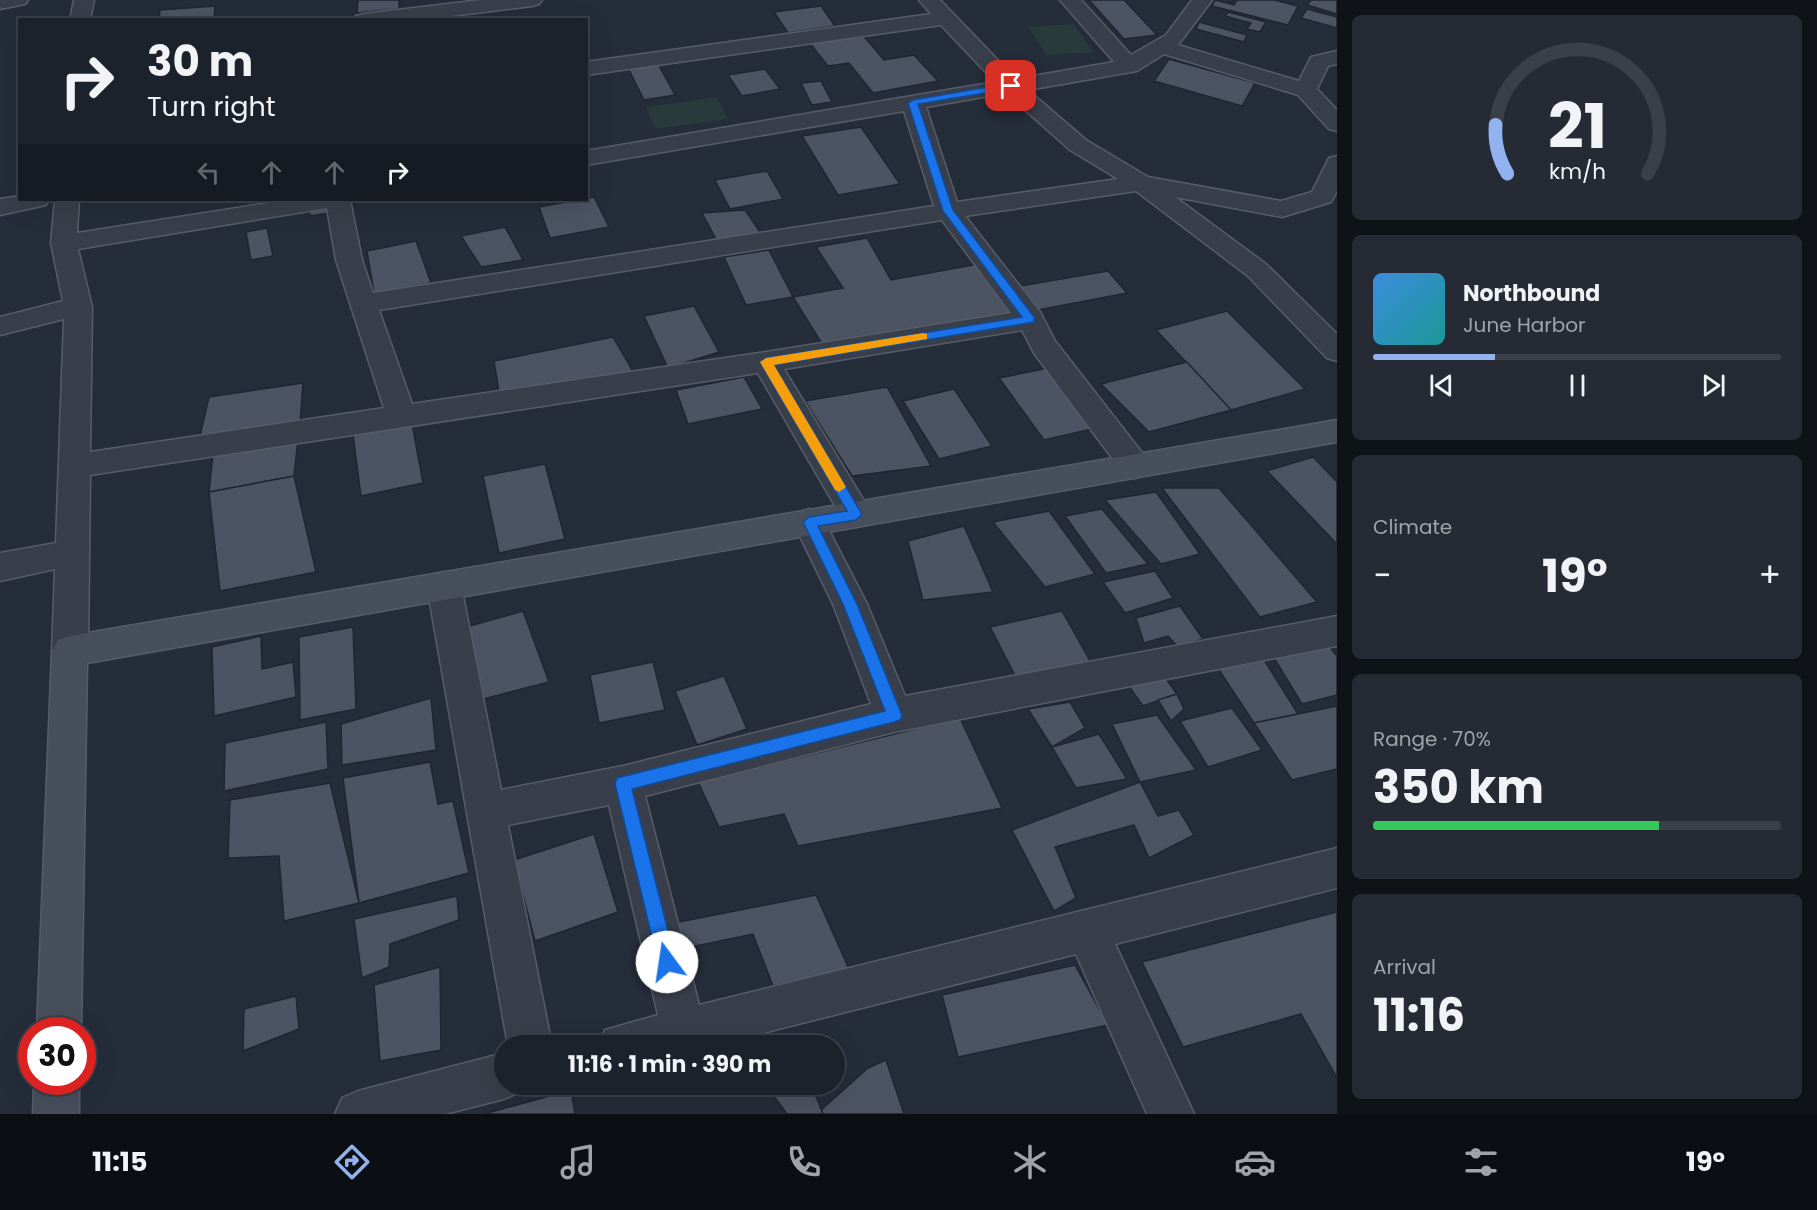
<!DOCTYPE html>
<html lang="en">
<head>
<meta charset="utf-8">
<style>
  body { margin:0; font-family:Poppins,sans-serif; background:#252a34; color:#f1f3f6; height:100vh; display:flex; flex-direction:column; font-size:22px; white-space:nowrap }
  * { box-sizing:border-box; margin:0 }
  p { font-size:20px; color:#a0a4a9 }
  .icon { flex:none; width:33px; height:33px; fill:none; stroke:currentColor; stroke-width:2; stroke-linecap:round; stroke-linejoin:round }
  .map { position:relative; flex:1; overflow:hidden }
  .panel { display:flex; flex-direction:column; gap:15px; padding:15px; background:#0f1318; width:480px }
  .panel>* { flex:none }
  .top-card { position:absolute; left:18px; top:18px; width:570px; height:183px; border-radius:0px; box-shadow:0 6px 24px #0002,0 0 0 2px #3a3f48; background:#1c222c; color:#f1f3f6; overflow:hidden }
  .speed { position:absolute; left:18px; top:1017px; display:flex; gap:12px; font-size:30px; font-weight:700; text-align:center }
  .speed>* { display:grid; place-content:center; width:78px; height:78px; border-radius:50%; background:#1c222c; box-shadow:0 6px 24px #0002,0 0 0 2px #3a3f48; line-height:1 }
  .speed .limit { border:9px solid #d22; background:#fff; color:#111 }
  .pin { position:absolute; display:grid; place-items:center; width:51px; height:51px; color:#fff; margin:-26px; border-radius:12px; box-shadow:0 3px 9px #0006 }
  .me { position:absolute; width:66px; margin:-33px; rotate:346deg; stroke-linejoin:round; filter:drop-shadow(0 0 4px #0008) }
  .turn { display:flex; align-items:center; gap:21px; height:126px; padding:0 30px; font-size:27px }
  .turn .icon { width:78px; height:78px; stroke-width:2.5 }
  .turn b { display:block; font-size:42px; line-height:51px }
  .lanes { display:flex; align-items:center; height:57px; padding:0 30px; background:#0003; justify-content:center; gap:30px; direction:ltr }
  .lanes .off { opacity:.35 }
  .big { font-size:45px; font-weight:700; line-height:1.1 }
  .panel .tile { flex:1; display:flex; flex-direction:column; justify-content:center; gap:9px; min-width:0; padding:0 21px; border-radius:9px; background:#252a34 }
  .panel .dial { align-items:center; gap:0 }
  .dial svg { height:156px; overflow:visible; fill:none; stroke:#3a3f48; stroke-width:7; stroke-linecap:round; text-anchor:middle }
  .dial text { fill:#f1f3f6; stroke:none }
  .song { display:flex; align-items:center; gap:18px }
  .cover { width:72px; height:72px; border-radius:9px; background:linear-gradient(135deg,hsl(210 70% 55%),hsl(180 70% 35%)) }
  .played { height:6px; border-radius:3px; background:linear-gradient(90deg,#91b2ee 30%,#3a3f48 30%) }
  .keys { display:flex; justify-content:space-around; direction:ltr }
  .heat { display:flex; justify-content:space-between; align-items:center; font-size:33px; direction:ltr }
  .charge { height:9px; border-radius:4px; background:linear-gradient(90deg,#34c759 70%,#3a3f48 0) }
  .trip { position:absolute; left:494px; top:1035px; width:351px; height:60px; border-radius:30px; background:#1c222c; box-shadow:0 6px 24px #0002,0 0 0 2px #3a3f48; font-weight:700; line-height:60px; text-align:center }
  .menu { display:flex; height:96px; justify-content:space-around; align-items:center; background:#0b0e12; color:#a0a4a9 }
  .menu .icon { width:42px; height:42px }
  .menu .on { color:#91b2ee }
  .menu b { font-size:27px; color:#f1f3f6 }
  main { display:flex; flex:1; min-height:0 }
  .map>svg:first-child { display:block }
  .green { fill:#283a3c }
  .building { fill:#4c5463; stroke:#202631; stroke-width:1.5 }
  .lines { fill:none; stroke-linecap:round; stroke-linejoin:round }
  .street-casing { stroke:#575d68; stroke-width:3 }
  .secondary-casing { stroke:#575d68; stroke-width:3 }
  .street { fill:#393f4a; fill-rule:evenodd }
  .secondary { fill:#474f5d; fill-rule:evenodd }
  .route { fill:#1a73e8; stroke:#114b97; stroke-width:1.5 }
  .slow { fill:#f59e0b }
</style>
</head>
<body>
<main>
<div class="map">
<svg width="1337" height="1114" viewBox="0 0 1337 1114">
  <rect width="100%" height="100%" fill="#252d3a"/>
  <!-- green -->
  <g class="green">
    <polygon points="1073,24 1094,52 1047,55 1028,27"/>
    <polygon points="717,97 728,119 655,129 646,107"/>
  </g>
  <!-- building -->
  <g class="building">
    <polygon points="358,0 399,0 399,9 357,13"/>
    <polygon points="1089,0 1124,0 1157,35 1124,39"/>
    <polygon points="1215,0 1234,5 1237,0 1274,0 1298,6 1288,25 1212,6"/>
    <polygon points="1311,0 1337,0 1337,14 1307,5"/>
    <polygon points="215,6 214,18 159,20 160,10"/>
    <polygon points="821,6 835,26 788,33 774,12"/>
    <polygon points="1307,9 1337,17 1337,28 1301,18"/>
    <polygon points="1228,12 1266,22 1260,32 1247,29 1251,23 1225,16"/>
    <polygon points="1199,22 1247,35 1244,42 1196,29"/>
    <polygon points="861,33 884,60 914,55 938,81 873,93 849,63 828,66 809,42"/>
    <polygon points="1169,59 1255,83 1242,106 1154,81"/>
    <polygon points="657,62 675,95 644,100 627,66"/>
    <polygon points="765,69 780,89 742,96 728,75"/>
    <polygon points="821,81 832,102 812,105 801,83"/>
    <polygon points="861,127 900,184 838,195 802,136"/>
    <polygon points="767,171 783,199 730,209 715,180"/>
    <polygon points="594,197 609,227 550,238 539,207"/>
    <polygon points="329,205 330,213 310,216 309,208"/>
    <polygon points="745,210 762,235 717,241 702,213"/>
    <polygon points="505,227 523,260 481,267 461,236"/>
    <polygon points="267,228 273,256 251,260 246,232"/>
    <polygon points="867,238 891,280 984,263 1027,317 824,347 793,297 843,288 816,247"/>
    <polygon points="416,241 431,283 374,293 367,251"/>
    <polygon points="769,250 793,297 746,305 724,257"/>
    <polygon points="1108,271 1127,293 1033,311 1015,287"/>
    <polygon points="694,306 719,352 668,368 644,316"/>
    <polygon points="1227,311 1305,389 1231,410 1156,330"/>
    <polygon points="613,337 634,373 500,398 494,361"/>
    <polygon points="1187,362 1231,410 1149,432 1101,384"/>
    <polygon points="1048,368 1096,428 1044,440 999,378"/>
    <polygon points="744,377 762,409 688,424 676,390"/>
    <polygon points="303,383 300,424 199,440 209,397"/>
    <polygon points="887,387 931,466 852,476 805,401"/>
    <polygon points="954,389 992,446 939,459 903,401"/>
    <polygon points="412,423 423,483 361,496 353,435"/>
    <polygon points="298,439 294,476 209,492 213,454"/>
    <polygon points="1313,457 1337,482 1337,544 1267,471"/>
    <polygon points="545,464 565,539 499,553 483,476"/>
    <polygon points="294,476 316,572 220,591 209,492"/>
    <polygon points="1162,488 1219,488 1317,602 1260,617"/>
    <polygon points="1156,492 1200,554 1161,564 1105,500"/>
    <polygon points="1102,509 1148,564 1106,573 1065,516"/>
    <polygon points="1049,511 1095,574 1045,587 993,522"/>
    <polygon points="964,526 993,592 923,600 908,541"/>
    <polygon points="1155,571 1173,598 1125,613 1103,582"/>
    <polygon points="1180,606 1203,639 1178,647 1168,636 1144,643 1136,618"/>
    <polygon points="523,611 549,682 472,702 459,629"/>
    <polygon points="1062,611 1093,666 1019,683 990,627"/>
    <polygon points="353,627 356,709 300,720 299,637"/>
    <polygon points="261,636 262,669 293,662 296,697 214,716 212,647"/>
    <polygon points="1324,640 1337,656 1337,695 1302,704 1271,653"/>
    <polygon points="1261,655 1298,714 1254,723 1217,667"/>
    <polygon points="653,662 665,710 599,723 590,675"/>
    <polygon points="724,676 747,729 697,745 675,691"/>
    <polygon points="1164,676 1177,694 1143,706 1128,685"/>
    <polygon points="1177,694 1184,709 1171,721 1158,700"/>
    <polygon points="431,698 436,750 342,765 341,724"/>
    <polygon points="1070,702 1085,728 1052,747 1028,709"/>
    <polygon points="1337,706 1337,769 1292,780 1254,723"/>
    <polygon points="1232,708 1262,750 1208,767 1180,721"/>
    <polygon points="1157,715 1196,770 1140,782 1112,724"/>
    <polygon points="960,718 1002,808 798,846 784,814 719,827 698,782"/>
    <polygon points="326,722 328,769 224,791 225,743"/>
    <polygon points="1099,734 1127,779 1076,788 1052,747"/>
    <polygon points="430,762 438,804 453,801 469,873 359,903 343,778"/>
    <polygon points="1140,782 1158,816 1179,810 1194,835 1149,858 1134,825 1055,847 1076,898 1054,911 1012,830"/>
    <polygon points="330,783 359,903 284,921 279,856 228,858 230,800"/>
    <polygon points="594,834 618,912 535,941 514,860"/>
    <polygon points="816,895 849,969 773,986 753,934 681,949 669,924"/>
    <polygon points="457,896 459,920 390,944 389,967 362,978 354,919"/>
    <polygon points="1337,912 1337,1078 1301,1014 1183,1047 1142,962"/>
    <polygon points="1075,965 1108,1025 958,1057 942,995"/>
    <polygon points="440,967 441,1050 380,1061 374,985"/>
    <polygon points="296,996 299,1029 243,1051 244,1009"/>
    <polygon points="886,1060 904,1114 823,1114 821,1110 868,1068"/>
    <polygon points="765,1084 811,1084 823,1114 787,1114"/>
    <polygon points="571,1090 575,1114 484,1114"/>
  </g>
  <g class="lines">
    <!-- street casing -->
    <g class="street-casing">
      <g id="street">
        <polygon points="0,0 28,0 25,4 0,9"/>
        <polygon points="74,0 94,0 90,20 70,20"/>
        <polygon points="481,0 542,0 539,4 532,6 419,20 353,20 356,16 363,14"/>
        <path d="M919,0H940L1016,79L1114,62L1060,0H1081L1131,55L1166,35L1192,0H1212L1178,45L1299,81L1311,57L1337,51V64L1328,66L1317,89L1337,110V131L1329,129L1298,95L1164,54L1137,71L1028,90L1086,140L1148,177L1281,201L1312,192L1329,158L1337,156V191L1331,202L1282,217L1175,197L1266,264L1337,334V361L1327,358L1248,276L1136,191L965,216L1040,312L1055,341L1146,458L1150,466L1146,474L1135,478L1124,474L1034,353L1022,330L784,369L872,514L867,523L856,527L845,523L758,373L90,475L88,651L82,662L70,666L58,662L52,651L55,569L0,581V553L56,543L64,319L0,335V317L63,301L51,243L55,200H79L77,233L288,200H350L362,260L373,293L934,206L904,111L586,165V151L995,82L941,25L586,75V62L931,14ZM1006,93L1070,150L1118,179L957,202L926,107ZM327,208L336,260L384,408L90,452L92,307L78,249ZM942,220L1011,313L766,352L412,404L379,310Z"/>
        <polygon points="20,196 20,200 49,200 46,205 0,215 0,199"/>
        <polygon points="809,509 820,513 867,604 905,696 1337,616 1337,646 894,732 645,796 699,1005 1337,848 1337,888 1115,944 1194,1114 1147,1114 1076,954 711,1046 599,1046 605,1030 658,1015 609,805 508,825 552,1046 508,1046 427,586 432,576 444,572 456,576 461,586 501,790 623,766 871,704 833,604 793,522 798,513"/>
        <polygon points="504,1053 504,1084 523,1084 520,1092 504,1099 445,1114 335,1114 342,1098 358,1091"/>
      </g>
    </g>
    <!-- secondary casing -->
    <g class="secondary-casing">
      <g id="secondary">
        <polygon points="1337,420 1337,442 87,663 81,1030 37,1030 52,651 58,640 70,636"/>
        <polygon points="34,1082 79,1082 79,1114 33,1114"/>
      </g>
    </g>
    <!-- street -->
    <use href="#street" class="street"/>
    <!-- secondary -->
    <use href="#secondary" class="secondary"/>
  </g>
  <!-- route -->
  <polygon class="route" points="1011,83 1015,84 1015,88 918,104 953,210 1034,317 1034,322 774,365 862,514 856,520 818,526 857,604 902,715 900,720 894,722 632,789 676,962 673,968 667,971 661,968 658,962 615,784 617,778 885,711 843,604 803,522 809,517 847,511 760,362 766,358 1022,317 943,211 908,103 913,100"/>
  <!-- slow -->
  <polygon class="slow" points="923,333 927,334 927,339 774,365 846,487 839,492 835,490 760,362 766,358"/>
</svg>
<div class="speed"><div class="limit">30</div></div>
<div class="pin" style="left:1011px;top:86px;background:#d93025"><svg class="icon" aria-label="arrive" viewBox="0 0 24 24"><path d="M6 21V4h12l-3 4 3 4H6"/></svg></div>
<svg class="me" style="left:667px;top:962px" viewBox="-20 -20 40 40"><circle r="19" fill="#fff"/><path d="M0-13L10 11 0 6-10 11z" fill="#1a73e8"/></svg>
<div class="trip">11:16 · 1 min · 390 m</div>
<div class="top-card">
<div class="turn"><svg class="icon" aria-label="right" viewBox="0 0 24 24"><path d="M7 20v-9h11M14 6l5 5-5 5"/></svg><div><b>30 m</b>Turn right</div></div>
<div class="lanes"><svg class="icon off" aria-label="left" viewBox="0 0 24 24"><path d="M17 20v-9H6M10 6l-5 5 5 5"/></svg><svg class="icon off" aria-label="ahead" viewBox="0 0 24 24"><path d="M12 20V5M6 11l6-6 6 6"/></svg><svg class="icon off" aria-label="ahead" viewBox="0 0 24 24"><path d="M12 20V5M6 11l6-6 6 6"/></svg><svg class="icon" aria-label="right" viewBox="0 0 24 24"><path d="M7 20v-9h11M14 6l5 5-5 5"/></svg></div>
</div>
</div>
<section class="panel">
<div class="tile dial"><svg viewBox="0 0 100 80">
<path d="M14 69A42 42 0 1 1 86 69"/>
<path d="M14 69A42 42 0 0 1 8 44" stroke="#91b2ee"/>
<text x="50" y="56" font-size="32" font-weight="700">21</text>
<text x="50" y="72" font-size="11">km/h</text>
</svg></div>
<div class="tile">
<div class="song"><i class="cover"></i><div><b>Northbound</b><p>June Harbor</p></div></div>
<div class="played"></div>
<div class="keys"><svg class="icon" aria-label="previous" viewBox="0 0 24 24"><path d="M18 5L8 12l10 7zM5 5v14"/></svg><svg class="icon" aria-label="pause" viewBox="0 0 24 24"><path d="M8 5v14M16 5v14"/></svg><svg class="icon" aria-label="next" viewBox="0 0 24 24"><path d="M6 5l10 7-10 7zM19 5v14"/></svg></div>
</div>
<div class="tile"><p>Climate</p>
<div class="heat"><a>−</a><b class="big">19°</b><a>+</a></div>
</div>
<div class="tile"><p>Range · 70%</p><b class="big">350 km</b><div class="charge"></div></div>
<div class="tile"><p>Arrival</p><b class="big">11:16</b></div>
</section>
</main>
<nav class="menu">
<b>11:15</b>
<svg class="icon on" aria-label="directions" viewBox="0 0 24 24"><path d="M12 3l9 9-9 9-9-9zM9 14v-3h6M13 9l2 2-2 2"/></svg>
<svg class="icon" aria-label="music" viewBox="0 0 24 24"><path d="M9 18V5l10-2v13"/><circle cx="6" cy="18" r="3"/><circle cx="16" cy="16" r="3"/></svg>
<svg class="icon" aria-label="phone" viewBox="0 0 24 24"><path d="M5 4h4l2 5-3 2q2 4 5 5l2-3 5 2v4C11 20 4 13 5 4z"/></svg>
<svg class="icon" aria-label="climate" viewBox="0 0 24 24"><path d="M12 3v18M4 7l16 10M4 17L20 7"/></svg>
<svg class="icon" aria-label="car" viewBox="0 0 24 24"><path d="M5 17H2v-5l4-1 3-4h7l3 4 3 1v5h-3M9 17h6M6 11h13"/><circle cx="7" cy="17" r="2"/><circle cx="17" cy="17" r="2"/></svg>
<svg class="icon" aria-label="filters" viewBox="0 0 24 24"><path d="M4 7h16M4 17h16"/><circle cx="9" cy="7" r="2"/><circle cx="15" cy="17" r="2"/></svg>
<b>19°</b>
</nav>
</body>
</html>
